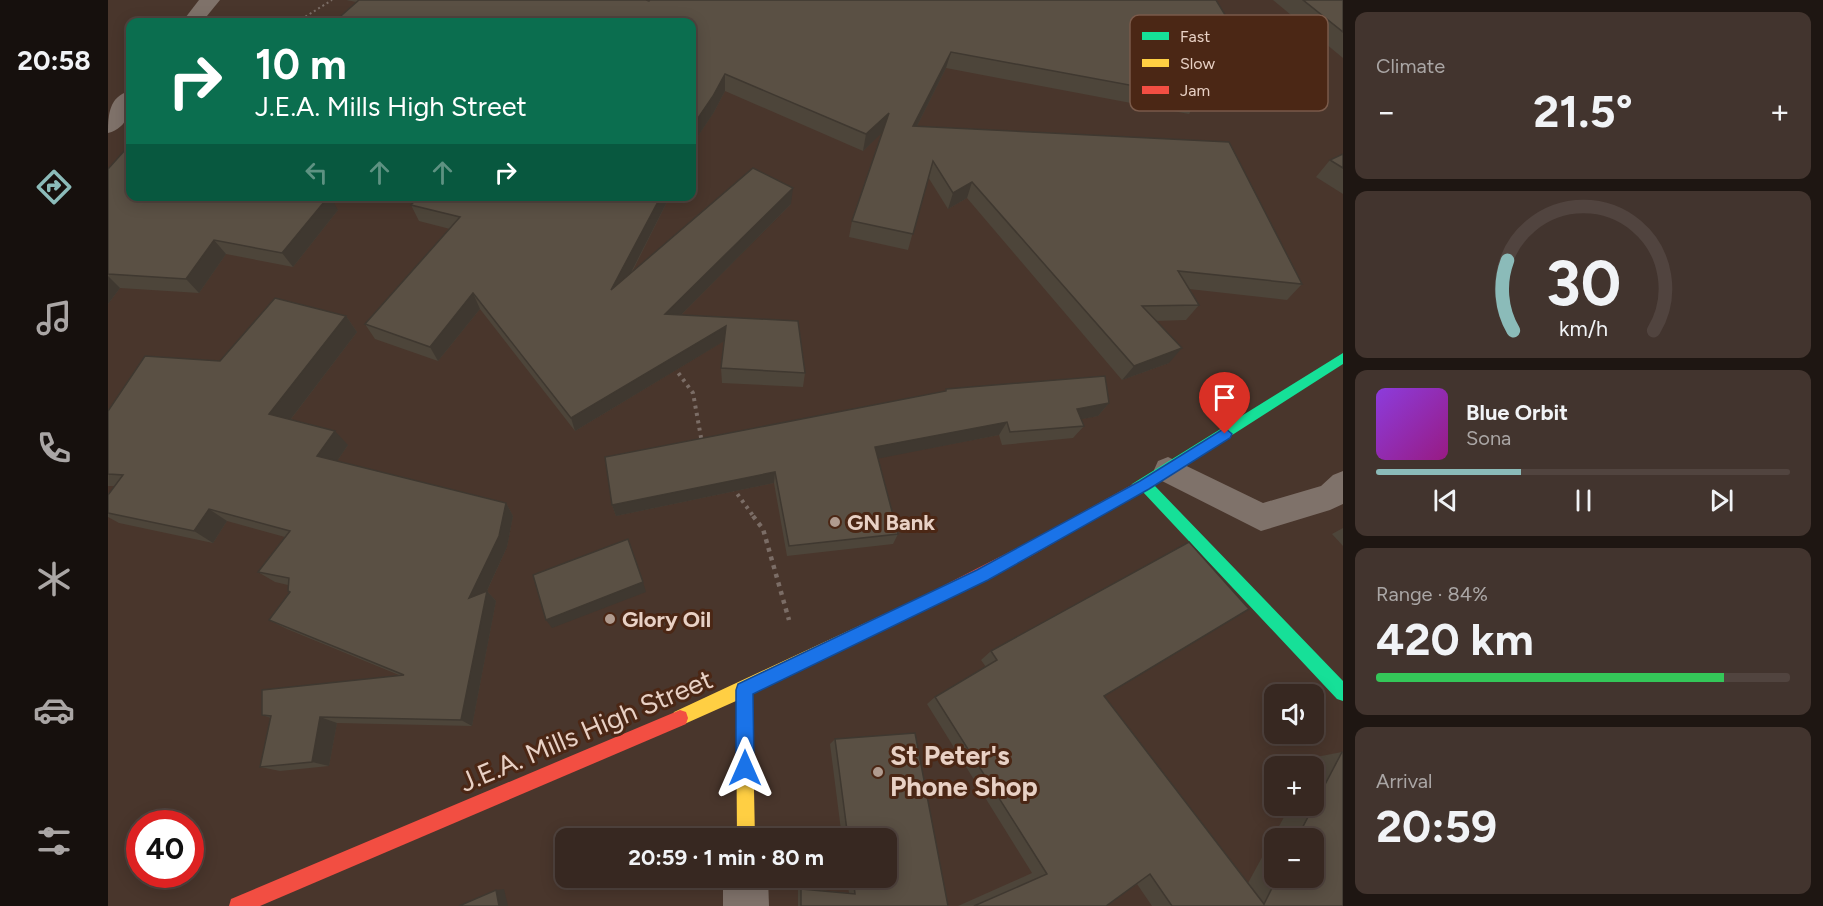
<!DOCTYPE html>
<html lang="en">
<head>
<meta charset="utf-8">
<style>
  body { margin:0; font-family:Figtree,sans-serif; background:#42342e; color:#f1f3f6; height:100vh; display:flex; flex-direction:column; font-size:22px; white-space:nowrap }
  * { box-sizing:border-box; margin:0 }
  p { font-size:20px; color:#aaa6a5 }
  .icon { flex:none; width:33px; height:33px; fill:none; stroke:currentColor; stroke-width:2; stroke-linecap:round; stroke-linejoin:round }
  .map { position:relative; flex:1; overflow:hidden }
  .side { display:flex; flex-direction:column; gap:12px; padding:12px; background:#1e1612; width:480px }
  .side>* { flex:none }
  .hud { position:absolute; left:18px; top:18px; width:570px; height:183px; border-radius:12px; box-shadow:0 3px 15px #0003,0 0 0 2px #51443f; background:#0b6e4f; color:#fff; overflow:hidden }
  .fabs { position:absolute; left:1156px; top:684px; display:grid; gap:12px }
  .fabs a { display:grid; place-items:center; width:60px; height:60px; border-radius:12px; background:#372821; box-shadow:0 3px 15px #0003,0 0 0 2px #51443f; font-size:30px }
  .speed { position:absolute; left:18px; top:810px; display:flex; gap:12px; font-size:30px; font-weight:700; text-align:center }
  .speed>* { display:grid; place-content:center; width:78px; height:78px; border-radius:50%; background:#372821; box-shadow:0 3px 15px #0003,0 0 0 2px #51443f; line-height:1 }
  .speed .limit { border:9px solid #d22; background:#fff; color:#111 }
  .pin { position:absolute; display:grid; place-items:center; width:51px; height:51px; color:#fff; margin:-62px -26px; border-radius:50% 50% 50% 0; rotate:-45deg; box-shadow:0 0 6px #0007 }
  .pin .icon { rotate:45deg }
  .me { position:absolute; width:66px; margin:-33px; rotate:0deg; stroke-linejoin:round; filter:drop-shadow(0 0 4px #0008) }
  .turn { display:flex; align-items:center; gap:21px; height:126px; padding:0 30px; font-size:27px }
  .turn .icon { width:78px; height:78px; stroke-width:2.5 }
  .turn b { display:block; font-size:42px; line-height:51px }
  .lanes { display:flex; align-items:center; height:57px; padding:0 30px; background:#0003; justify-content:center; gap:30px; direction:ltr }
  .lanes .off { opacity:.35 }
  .big { font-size:45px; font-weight:700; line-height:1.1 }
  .side .tile { flex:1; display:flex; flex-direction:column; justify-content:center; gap:9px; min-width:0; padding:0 21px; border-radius:12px; background:#42342e }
  .side .dial { align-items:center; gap:0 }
  .dial svg { height:156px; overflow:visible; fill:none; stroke:#51443f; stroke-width:7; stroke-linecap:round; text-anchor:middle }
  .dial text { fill:#f1f3f6; stroke:none }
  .song { display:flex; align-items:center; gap:18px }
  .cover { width:72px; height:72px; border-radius:9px; background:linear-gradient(135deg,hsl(270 70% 55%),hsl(310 70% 35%)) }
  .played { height:6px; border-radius:3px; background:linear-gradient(90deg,#8bbbb9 35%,#51443f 35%) }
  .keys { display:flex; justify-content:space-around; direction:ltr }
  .heat { display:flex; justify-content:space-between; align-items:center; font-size:33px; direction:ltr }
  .charge { height:9px; border-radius:4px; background:linear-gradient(90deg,#34c759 84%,#51443f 0) }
  .trip { position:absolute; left:447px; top:828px; width:342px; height:60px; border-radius:12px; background:#372821; box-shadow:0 3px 15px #0003,0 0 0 2px #51443f; font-weight:700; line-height:60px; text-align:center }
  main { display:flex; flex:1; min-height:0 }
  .menu { display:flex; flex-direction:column; width:108px; justify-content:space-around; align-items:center; background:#16100d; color:#aaa6a5 }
  .menu .icon { width:42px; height:42px }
  .menu .current { color:#8bbbb9 }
  .menu b { font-size:27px; color:#f1f3f6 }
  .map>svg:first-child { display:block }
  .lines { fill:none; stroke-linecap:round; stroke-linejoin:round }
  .path-far2 { stroke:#7b6d66; stroke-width:2; stroke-dasharray:2 3; stroke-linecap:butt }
  .path-far1 { stroke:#7b6d66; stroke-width:4; stroke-dasharray:3 4.5; stroke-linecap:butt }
  .path { stroke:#7b6d66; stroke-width:4.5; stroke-dasharray:4 5; stroke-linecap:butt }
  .lane { fill:#7f726a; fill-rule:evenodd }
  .street { fill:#7f726a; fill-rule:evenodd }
  .fast { fill:#16e098; fill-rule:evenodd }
  .slow { fill:#ffcf43; fill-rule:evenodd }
  .jam { fill:#f24e42; fill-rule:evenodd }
  .wall { fill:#4d453a; fill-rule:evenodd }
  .shaded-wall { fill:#3f3830 }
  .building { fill:#5a5044; stroke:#3f3830; stroke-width:1.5 }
  .route { fill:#1a73e8; stroke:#114b97; stroke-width:1.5 }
  .poi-dot { fill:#b09b8f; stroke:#4b2715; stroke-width:2 }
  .labels { text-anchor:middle; stroke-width:6; stroke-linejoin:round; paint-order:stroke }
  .poi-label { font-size:22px; font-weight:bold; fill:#e8d1c5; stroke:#4b2715; text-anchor:start }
  .near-street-label { font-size:27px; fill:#e8d1c5; stroke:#4b2715 }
  .near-poi-label { font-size:27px; font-weight:bold; fill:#e8d1c5; stroke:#4b2715; text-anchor:start }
  .key { fill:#4b2715; stroke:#7a5a4a; stroke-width:1.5 }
  .key-label { font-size:16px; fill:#e8d1c5 }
</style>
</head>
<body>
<main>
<nav class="menu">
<b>20:58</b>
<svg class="icon current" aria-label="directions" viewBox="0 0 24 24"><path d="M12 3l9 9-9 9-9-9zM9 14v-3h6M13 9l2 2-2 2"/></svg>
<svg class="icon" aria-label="music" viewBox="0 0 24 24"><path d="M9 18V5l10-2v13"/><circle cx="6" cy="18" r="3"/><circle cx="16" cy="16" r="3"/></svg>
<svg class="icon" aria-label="phone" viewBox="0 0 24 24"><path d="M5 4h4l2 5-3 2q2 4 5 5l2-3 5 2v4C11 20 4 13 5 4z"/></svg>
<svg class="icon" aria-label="climate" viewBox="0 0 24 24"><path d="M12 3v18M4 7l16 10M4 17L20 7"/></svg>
<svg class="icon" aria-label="car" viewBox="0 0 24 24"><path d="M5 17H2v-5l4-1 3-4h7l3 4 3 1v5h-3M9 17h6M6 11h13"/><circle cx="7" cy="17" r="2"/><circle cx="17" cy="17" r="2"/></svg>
<svg class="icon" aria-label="filters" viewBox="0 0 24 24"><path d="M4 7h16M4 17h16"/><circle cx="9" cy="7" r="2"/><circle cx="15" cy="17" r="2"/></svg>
</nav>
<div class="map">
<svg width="1235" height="906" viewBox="0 0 1235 906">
  <rect width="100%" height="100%" fill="#49362c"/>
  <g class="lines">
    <!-- path-far2 -->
    <polyline class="path-far2" points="189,22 224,0"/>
    <!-- path-far1 -->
    <g class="path-far1">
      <polyline points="566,367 585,393 594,443"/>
      <polyline points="625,488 646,517"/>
    </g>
    <!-- path -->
    <polyline class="path" points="645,516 655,529 681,620"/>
    <!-- lane -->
    <polygon class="lane" points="1060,457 1155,503 1213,486 1225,475 1235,471 1235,504 1222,510 1153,531 1050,479 1046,470 1050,461"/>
    <!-- street -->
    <g class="street">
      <polygon points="91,0 112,0 94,22 74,22"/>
      <path d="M22,91C24,109 20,128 0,133C0,115 1,96 22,91Z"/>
      <polygon points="615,878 660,878 661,906 615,906"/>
    </g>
    <!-- fast -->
    <polygon class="fast" points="1235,353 1235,364 1046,485 1235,681 1235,701 1229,699 1035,492 1029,494 1024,492 1022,488 1024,484"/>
    <!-- slow -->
    <polygon class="slow" points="826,591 831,593 834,598 831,603 644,693 647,838 629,838 628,701 572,726 566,724 564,718 566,712"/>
    <!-- jam -->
    <g class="jam">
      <polygon points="1029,482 1034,484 1036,488 1034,492 925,555 831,603 826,605 821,603 818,598 821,593 915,545"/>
      <polygon points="572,710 578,712 580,718 578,724 152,906 121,906 123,899"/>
    </g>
  </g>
  <!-- wall -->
  <g class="wall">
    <polygon points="238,0 538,0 541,1 1155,77 1144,94 1087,93 1091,98 1081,114 838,68 809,126 1194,284 1179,300 1081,289 1091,305 1078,320 1047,321 1061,363 1014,380 859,198 840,209 820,177 800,250 741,237 744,221 774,132 755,151 617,91 606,112 584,145 584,22 248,2"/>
    <polygon points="1165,0 1235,0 1235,58"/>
    <polygon points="1235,154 1235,194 1208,177 1222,160"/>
    <polygon points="0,169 230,210 185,267 118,254 91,293 12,288 0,304"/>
    <polygon points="311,196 562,196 523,274 683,204 573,315 697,373 695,387 614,383 613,368 616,341 467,431 372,309 330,361 267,339 257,324 342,229 311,221 303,205"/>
    <polygon points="238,316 249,332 183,419 240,445 229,461 398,503 405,516 399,547 379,591 388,601 364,726 229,723 221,766 172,771 152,767 163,718 154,715 291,675 179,629 161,620 182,592 180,585 167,582 150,572 177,537 119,521 105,543 11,523 0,517 0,495 7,486 0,486 0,411 112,361"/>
    <polygon points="838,389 1001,403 990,416 973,419 976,426 965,438 894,445 891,435 770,458 790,534 785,544 679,556 666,483 508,516 504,505 837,392"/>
    <polygon points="1235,528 1235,546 1224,534"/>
    <path d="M883,651L996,696L1140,883L1182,806H1206V766H1203L1208,757L1234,752L1235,906H1044L1029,884L998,906H850L924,873L819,704L827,697L878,667L873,660ZM1167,838H1206V878H1167Z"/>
    <polygon points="727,739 840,906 690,906 690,888 741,893 739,878 778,878 778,838 734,838 722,744"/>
  </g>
  <!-- shaded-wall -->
  <g class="shaded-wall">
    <polygon points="843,52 838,68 801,142 805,126"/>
    <polygon points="617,74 617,91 606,112 584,145 584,127"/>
    <polygon points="781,113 777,130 755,151 758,134"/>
    <polygon points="864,182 859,198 840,209 845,193"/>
    <polygon points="685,188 683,204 559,329 557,314"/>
    <polygon points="221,196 222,196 230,210 185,267 174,253"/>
    <polygon points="553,196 562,196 506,306 503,290"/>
    <polygon points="106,240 118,254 91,293 78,279"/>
    <polygon points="0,276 12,288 0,304"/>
    <polygon points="365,293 372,309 330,361 322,347"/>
    <polygon points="238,316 249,332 176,428 161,414"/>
    <polygon points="618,326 618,340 467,431 463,418"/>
    <polygon points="1074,348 1061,363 1014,380 1026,366"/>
    <polygon points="1001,403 990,416 959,422 969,409"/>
    <polygon points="899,422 891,435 763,460 767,447"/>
    <polygon points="227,431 240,445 223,470 209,456"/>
    <polygon points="667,472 666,483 508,516 504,505"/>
    <polygon points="398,503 405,516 399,547 371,608 361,598"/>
    <polygon points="101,509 119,521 105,543 86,531"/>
    <polygon points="535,582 538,592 444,628 438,620"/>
    <polygon points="379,591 388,601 364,726 353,720"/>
    <polygon points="212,717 229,723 221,766 204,762"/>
    <polygon points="396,889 400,906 391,906 388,890"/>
  </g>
  <!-- building -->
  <g class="building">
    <polygon points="251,0 538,0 541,1 542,0 1108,0 1155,77 1087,76 1082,73 1084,76 1073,76 1091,98 843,52 805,126 1121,142 1194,284 1070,271 1091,305 1034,306 1074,348 1026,366 864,182 845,193 825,161 805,234 744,221 781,113 758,134 617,74 605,96 584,127 584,58 588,52 584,51 584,22 226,22"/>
    <polygon points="1195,0 1235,0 1235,32"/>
    <polygon points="17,150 22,151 22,196 221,196 174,253 106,240 78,279 0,274 0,169"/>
    <polygon points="1235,154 1235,168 1222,160"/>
    <polygon points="645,168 685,188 557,314 690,321 697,373 613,368 618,326 463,418 365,293 322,347 257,324 352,217 303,205 311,196 553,196 503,290"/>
    <polygon points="167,298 238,316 161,414 227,431 209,456 398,503 391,536 361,598 379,591 353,720 212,717 204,762 152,767 163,716 154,715 154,690 296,675 161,620 182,592 180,591 181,578 150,572 182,531 101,509 86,531 0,513 0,495 15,475 0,474 0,411 37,356 112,361"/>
    <polygon points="997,376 1001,403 969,409 976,426 902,432 899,422 767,447 790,534 681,546 667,472 504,505 497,457 838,391 838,389"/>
    <polygon points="520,539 535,582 438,620 425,575"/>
    <polygon points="1081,542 1141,609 996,696 1156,904 1169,878 1206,878 1206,838 1189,838 1234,752 1235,753 1235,906 1064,906 1042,874 998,906 866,906 939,874 827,697 889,660 883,651"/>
    <polygon points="807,733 840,906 693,906 693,889 747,894 745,878 778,878 778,838 740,838 727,739"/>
    <polygon points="388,890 391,906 351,906"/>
  </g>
  <!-- route -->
  <polygon class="route" points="1117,428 1124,434 1122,438 1041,489 880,580 645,694 646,768 643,774 637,777 631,774 628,768 628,690 630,684 869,570 1032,481"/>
  <!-- markers -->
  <g class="poi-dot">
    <circle cx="727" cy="522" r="6"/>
    <circle cx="502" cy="619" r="6"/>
    <circle cx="770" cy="772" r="6"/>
  </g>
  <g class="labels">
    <!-- poi labels -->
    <g class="poi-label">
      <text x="739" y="530">GN Bank</text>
      <text x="514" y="627">Glory Oil</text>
    </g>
    <!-- near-street labels -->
    <g class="near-street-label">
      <text transform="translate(478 731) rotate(-23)" y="9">J.E.A. Mills High Street</text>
    </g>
    <!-- near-poi labels -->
    <g class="near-poi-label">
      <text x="782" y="765">St Peter's<tspan x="782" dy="31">Phone Shop</tspan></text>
    </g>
  </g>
  <!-- legend -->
  <rect x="1022" y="15" width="198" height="96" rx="9" class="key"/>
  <rect x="1034" y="32" width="27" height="8" fill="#16e098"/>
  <rect x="1034" y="59" width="27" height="8" fill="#ffcf43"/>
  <rect x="1034" y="86" width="27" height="8" fill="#f24e42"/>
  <g class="key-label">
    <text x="1072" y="42">Fast</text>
    <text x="1072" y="69">Slow</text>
    <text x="1072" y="96">Jam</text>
  </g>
</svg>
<div class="fabs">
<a><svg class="icon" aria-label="sound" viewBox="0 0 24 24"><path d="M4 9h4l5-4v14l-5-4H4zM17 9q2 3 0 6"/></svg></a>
<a>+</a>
<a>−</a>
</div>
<div class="speed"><div class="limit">40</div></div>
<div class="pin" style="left:1117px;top:434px;background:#d93025"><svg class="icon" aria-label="arrive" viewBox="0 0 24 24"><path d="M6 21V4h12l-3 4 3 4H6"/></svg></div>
<svg class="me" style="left:637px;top:768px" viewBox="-20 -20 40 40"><path d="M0-17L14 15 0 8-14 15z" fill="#1a73e8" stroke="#fff" stroke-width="4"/></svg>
<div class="trip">20:59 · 1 min · 80 m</div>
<div class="hud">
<div class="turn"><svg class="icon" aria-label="right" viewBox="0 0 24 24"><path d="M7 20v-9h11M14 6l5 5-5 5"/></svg><div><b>10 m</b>J.E.A. Mills High Street</div></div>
<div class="lanes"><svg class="icon off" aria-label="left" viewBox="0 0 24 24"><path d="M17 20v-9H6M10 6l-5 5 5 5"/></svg><svg class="icon off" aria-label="ahead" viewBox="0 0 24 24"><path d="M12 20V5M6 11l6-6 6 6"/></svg><svg class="icon off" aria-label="ahead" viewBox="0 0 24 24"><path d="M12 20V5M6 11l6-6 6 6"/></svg><svg class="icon" aria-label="right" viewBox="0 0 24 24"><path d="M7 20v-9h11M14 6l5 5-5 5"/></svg></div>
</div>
</div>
<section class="side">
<div class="tile"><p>Climate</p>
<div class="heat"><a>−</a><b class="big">21.5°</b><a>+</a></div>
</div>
<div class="tile dial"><svg viewBox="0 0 100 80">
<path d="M14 69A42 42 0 1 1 86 69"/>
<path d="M14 69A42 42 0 0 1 11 33" stroke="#8bbbb9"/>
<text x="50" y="56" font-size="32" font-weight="700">30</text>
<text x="50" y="72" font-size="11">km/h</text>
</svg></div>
<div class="tile">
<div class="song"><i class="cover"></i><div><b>Blue Orbit</b><p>Sona</p></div></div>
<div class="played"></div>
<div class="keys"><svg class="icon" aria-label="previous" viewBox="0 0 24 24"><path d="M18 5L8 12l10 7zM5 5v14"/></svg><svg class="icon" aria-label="pause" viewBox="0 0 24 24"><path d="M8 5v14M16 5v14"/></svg><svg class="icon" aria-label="next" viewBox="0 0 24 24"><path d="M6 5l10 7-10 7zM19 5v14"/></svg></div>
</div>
<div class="tile"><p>Range · 84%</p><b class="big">420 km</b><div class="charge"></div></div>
<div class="tile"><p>Arrival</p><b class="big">20:59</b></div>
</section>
</main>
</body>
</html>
